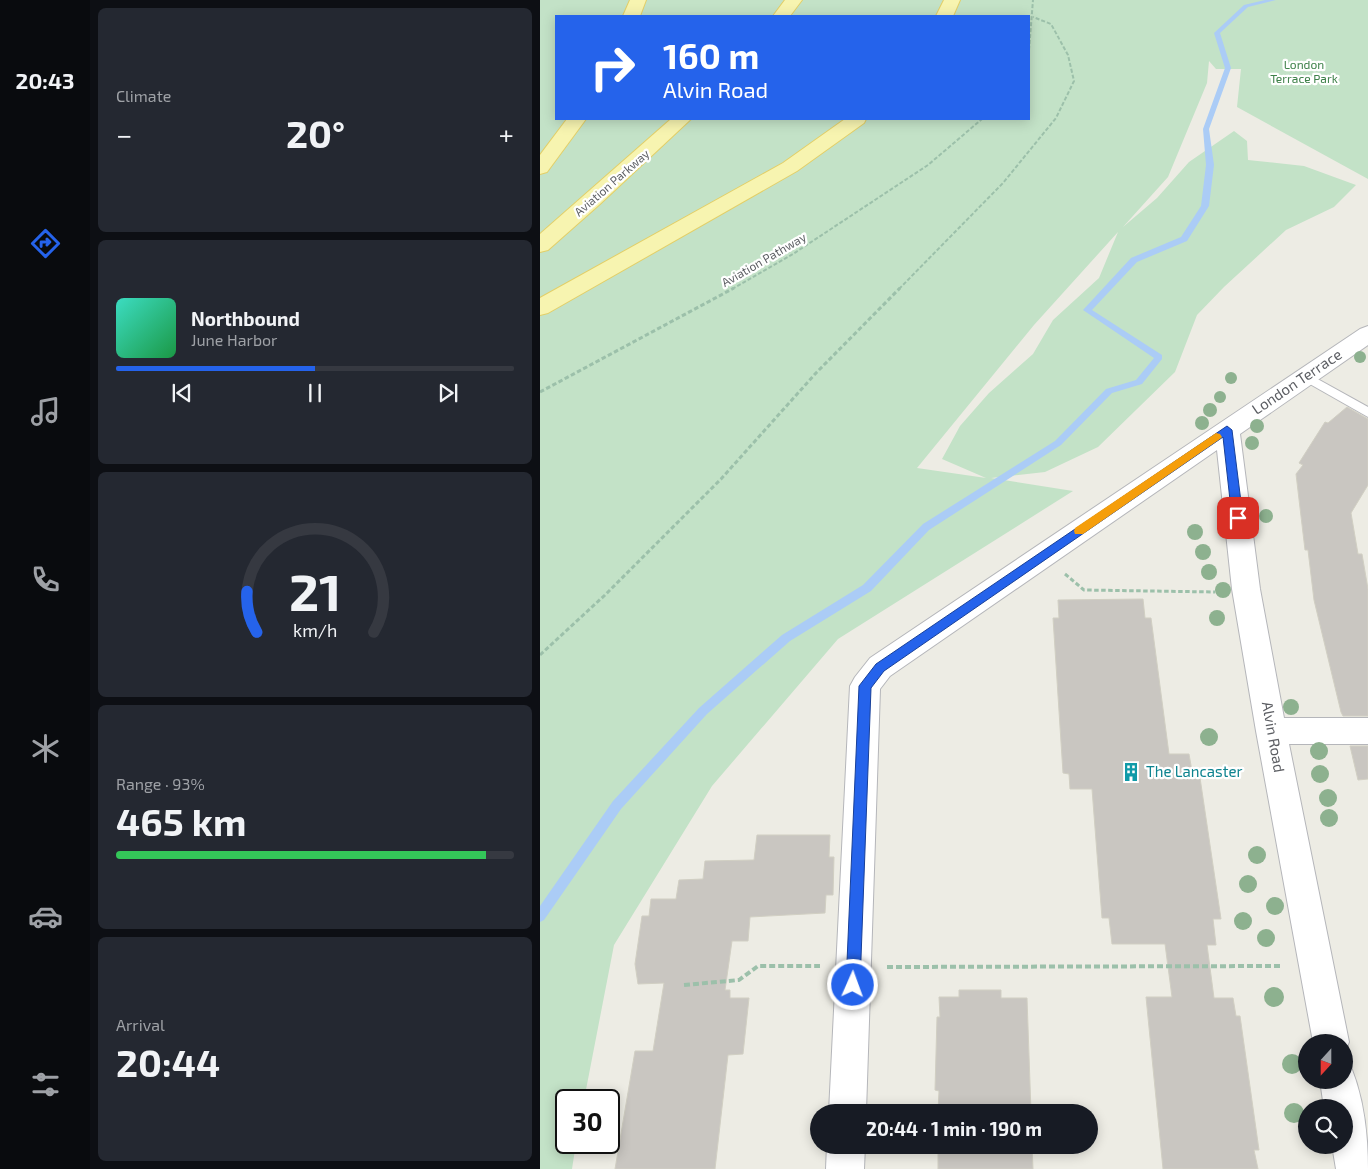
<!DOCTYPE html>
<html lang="en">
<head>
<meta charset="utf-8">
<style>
  body { margin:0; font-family:"Exo 2",sans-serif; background:#242831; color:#f1f3f6; height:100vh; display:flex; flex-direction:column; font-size:19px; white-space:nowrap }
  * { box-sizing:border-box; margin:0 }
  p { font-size:16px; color:#9ea1a6 }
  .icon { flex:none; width:28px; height:28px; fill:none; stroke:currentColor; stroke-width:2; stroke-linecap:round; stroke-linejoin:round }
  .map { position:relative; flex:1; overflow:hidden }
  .panel { display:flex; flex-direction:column; gap:8px; padding:8px; background:#0d0f14; width:450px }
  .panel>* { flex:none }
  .guide { position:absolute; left:15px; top:15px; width:475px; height:105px; border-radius:0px; box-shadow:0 2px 12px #0003; background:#2563eb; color:#fff; overflow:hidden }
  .needle { width:32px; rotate:201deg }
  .tools { position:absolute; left:758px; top:1034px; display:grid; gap:10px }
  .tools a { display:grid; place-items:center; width:55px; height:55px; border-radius:50%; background:#171b24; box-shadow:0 2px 12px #0003; font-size:25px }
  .speed { position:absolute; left:15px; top:1089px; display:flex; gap:10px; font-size:25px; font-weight:700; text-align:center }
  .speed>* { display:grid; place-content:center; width:65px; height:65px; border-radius:50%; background:#171b24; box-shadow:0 2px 12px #0003; line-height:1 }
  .speed .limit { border:2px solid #111; border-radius:8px; background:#fff; color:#111 }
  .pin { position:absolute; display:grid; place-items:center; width:42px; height:42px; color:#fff; margin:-21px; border-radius:10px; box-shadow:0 2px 8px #0006 }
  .me { position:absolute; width:55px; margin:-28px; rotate:2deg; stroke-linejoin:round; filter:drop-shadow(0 0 4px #0008) }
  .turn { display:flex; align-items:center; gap:18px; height:105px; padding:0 25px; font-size:22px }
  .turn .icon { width:65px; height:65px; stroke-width:2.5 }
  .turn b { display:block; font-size:35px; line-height:42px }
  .big { font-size:38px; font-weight:700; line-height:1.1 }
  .panel .tile { flex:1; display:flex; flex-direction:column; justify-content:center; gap:8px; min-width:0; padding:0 18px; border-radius:8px; background:#242831 }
  .panel .dial { align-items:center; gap:0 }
  .dial svg { height:130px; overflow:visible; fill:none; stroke:#363941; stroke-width:7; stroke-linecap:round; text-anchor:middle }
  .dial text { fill:#f1f3f6; stroke:none }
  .song { display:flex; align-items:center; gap:15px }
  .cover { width:60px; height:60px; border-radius:8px; background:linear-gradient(135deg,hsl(170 70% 55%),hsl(140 70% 35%)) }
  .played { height:5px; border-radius:2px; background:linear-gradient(90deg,#2563eb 50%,#363941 50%) }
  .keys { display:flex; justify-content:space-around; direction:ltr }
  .heat { display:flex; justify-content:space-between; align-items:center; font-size:28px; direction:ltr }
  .charge { height:8px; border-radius:4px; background:linear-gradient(90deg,#34c759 93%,#363941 0) }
  .trip { position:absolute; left:270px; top:1104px; width:288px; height:50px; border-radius:25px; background:#171b24; box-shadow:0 2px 12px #0003; font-weight:700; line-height:50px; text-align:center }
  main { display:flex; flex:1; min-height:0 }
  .tab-bar { display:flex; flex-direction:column; width:90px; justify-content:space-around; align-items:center; background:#090b0e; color:#9ea1a6 }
  .tab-bar .icon { width:35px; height:35px }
  .tab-bar .current { color:#2563eb }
  .tab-bar b { font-size:22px; color:#f1f3f6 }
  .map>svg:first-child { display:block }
  .green { fill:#c3e2c7; fill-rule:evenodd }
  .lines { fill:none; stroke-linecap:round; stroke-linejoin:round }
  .stream { fill:#abccf6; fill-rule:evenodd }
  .building { fill:#c9c6c1; stroke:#d1cfc3 }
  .service-casing { stroke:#b5b6ba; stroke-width:2 }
  .minor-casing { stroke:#b5b6ba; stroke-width:2 }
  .primary-casing { stroke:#e3cf67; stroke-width:2 }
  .path-far2 { stroke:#9cc0aa; stroke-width:2; stroke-dasharray:4 2; stroke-linecap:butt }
  .path-far1 { stroke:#9cc0aa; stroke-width:3; stroke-dasharray:4.5 2.5; stroke-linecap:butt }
  .path { stroke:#9cc0aa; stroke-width:4; stroke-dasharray:6 3; stroke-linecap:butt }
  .service { fill:#fff; fill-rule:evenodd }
  .minor { fill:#fff; fill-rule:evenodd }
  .primary { fill:#f7f4b0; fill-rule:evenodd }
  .tree { fill:#8db18f }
  .route { fill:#2563eb; stroke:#184099 }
  .slow { fill:#f59e0b }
  .labels { text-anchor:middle; stroke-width:4.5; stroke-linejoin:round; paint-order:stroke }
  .far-park-label { font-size:12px; fill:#3e8149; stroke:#fff }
  .far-street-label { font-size:12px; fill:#5c5e63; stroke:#fff }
  .street-label { font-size:15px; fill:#5c5e63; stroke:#fff }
  .culture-label { font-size:15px; fill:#0d838f; stroke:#fff; text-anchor:start }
</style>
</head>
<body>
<main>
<nav class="tab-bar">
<b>20:43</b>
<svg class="icon current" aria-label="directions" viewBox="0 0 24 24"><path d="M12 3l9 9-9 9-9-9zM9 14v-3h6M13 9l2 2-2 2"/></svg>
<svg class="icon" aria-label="music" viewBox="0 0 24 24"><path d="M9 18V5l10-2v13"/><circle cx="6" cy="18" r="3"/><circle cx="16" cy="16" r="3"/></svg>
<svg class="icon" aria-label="phone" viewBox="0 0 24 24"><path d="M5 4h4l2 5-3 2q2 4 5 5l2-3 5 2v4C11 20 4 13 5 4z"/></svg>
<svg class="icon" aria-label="climate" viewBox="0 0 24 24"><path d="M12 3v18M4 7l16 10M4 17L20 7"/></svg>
<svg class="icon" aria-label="car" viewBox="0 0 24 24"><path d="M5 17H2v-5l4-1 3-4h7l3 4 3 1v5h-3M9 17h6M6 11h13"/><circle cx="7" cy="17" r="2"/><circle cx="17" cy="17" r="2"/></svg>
<svg class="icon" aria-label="filters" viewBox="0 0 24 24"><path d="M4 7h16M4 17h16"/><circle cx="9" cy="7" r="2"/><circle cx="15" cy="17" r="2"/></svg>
</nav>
<section class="panel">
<div class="tile"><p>Climate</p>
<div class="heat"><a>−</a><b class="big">20°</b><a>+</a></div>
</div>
<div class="tile">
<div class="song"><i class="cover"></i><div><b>Northbound</b><p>June Harbor</p></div></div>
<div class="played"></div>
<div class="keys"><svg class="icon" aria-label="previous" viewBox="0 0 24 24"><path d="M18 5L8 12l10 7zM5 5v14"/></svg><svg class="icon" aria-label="pause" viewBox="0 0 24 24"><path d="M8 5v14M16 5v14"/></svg><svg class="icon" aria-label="next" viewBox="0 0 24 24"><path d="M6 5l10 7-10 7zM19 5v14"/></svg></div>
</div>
<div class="tile dial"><svg viewBox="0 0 100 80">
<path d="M14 69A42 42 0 1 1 86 69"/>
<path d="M14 69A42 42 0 0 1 8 44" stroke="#2563eb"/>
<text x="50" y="56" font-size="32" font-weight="700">21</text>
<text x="50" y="72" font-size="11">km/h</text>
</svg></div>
<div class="tile"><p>Range · 93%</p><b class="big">465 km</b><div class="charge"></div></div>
<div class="tile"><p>Arrival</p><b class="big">20:44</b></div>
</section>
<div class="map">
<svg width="828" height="1169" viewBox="0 0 828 1169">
  <rect width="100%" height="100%" fill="#edece4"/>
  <!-- green -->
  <path class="green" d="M0,0H828V179L697,107L701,69H676L669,61L667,83L628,177L583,227L617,198L649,162L694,131L707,141L708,160L764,166L816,185L794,207L746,230L684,287L657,315L635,372L558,447L505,472L451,478L533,491L298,639L172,786L74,945L44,1100H26V1142L36,1143L32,1169H0ZM16,16H489V119H16ZM578,232L559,278L513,320L493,354L449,393L420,426L402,459L446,478L377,468L494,325Z"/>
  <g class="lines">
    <!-- stream -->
    <polygon class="stream" points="725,0 736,0 708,7 680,33 691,68 669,129 674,165 669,206 647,241 597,262 552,310 622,355 622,359 602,384 572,393 521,445 389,530 331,591 250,641 167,714 81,809 4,920 0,922 0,906 73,801 159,708 242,635 323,585 383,524 515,441 566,389 596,380 614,358 543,310 591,258 641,237 661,206 666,165 663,129 685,68 674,33 704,5"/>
  </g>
  <!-- building -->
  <g class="building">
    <polygon points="807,407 828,419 828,485 811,513 818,554 822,554 828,589 828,716 803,716 801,712 774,600 768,550 765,550 756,474 763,465 759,463 785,422 788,423"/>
    <polygon points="603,599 605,618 611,618 629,754 649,754 652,771 659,771 681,919 673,919 676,945 667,945 674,998 693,998 696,1016 700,1016 719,1150 714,1150 718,1169 623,1169 606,997 632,997 625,944 572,944 569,918 562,918 552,789 530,789 529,774 523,773 513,618 519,618 518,600"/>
    <polygon points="810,746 828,746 828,779 818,780"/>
    <polygon points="217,835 290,835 289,857 294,857 293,895 286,895 285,913 210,917 208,941 192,941 185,990 190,990 190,998 209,998 203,1054 188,1055 175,1169 75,1169 95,1051 113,1051 124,983 98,984 95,964 102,916 109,916 111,899 136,899 139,880 163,879 165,861 214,860"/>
    <polygon points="419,990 461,990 461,998 487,998 491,1112 398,1112 399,1091 395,1090 397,1017 400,1017 399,997 419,997"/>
    <polygon points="398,1145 492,1145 493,1169 398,1169"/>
  </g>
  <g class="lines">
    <!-- service casing -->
    <g class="service-casing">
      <polygon id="service" points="765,372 828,407 828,417 761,379 759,376"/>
    </g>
    <!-- minor casing -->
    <g class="minor-casing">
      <g id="minor">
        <polygon points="828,326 828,345 700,434 720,589 744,718 828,718 828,744 749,744 809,1042 804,1055 804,1042 773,1042 716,731 692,589 677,450 350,676 340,689 326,1112 289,1112 310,686 315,677 330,658 820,329"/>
        <path d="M804,1064L811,1067C824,1099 828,1135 828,1169H796L792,1145H804V1108H784L780,1080H804Z"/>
        <polygon points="287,1145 325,1145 324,1169 286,1169"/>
      </g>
    </g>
    <!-- primary casing -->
    <g class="primary-casing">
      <g id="primary">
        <polygon points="90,0 106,0 100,16 83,16"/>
        <polygon points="245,0 262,0 250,16 233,16"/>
        <polygon points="404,0 420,0 413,16 396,16"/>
        <polygon points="27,119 46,119 7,172 0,174 0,155"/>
        <polygon points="131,119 151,119 60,204 8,250 0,252 0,234"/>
        <polygon points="305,119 326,119 324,123 257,171 8,313 0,315 0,298 243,163"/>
      </g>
    </g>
    <!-- path-far2 -->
    <g class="path-far2">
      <polyline points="489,50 493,0"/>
      <polyline points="192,289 253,254 388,165 442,119"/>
      <polyline points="359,289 463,183 516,118 534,81 528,55 511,24 493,17"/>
    </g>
    <!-- path-far1 -->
    <g class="path-far1">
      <polyline points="0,392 194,288"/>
      <polyline points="525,574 544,590 675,592"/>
      <polyline points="0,655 65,595 181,479 276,373 360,288"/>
    </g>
    <!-- path -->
    <g class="path">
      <polyline points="347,967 743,966"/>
      <polyline points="144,985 199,980 218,966 280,966"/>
    </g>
    <!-- service -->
    <use href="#service" class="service"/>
    <!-- minor -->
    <use href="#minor" class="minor"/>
    <!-- primary -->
    <use href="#primary" class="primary"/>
  </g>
  <!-- trees -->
  <g class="tree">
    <circle cx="820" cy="357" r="6"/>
    <circle cx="691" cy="378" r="6"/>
    <circle cx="680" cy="397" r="6"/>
    <circle cx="670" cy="410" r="7"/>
    <circle cx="662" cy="423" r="7"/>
    <circle cx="717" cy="426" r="7"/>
    <circle cx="712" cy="443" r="7"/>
    <circle cx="726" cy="516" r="7"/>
    <circle cx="655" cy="532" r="8"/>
    <circle cx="663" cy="552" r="8"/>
    <circle cx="669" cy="572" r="8"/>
    <circle cx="683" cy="590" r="8"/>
    <circle cx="677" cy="618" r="8"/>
    <circle cx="751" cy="707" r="8"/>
    <circle cx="669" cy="737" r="9"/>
    <circle cx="779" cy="751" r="9"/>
    <circle cx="780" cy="774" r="9"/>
    <circle cx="788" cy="798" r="9"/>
    <circle cx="789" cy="818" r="9"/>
    <circle cx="717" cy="855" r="9"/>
    <circle cx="708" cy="884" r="9"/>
    <circle cx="735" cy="906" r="9"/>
    <circle cx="703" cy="921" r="9"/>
    <circle cx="726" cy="938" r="9"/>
    <circle cx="734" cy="997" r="10"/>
    <circle cx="752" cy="1064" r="10"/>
    <circle cx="754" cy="1113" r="10"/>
  </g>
  <!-- route -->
  <polygon class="route" points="687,426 692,430 703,518 702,521 694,521 692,518 683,437 344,671 331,688 320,985 318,990 313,992 308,990 306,985 319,686 336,664"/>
  <!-- slow -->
  <polygon class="slow" points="676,433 680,434 682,437 680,439 543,534 535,534 534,531 535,528"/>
  <!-- icons -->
  <defs>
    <g id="building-bare" transform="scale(1.5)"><path d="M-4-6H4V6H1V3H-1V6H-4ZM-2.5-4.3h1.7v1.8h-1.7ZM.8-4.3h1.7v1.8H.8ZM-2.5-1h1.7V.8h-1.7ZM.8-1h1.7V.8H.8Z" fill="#0f9aa8" stroke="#fff" stroke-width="2.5" paint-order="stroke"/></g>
  </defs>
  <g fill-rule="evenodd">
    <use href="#building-bare" x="591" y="772"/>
  </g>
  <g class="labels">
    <!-- far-park labels -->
    <g class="far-park-label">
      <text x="764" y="69">London<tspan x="764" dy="14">Terrace Park</tspan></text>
    </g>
    <!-- far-street labels -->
    <g class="far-street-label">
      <text transform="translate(72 183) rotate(-41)" y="4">Aviation Parkway</text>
      <text transform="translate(224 260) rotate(-30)" y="4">Aviation Pathway</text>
    </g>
    <!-- street labels -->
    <g class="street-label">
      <text transform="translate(757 382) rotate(-34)" y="5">London Terrace</text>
      <text transform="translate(733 737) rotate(80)" y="5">Alvin Road</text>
    </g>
    <!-- culture labels -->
    <g class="culture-label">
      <text x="606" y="777">The Lancaster</text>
    </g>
  </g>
</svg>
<div class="tools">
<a><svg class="needle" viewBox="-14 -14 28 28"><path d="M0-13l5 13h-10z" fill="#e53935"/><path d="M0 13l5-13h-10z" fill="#9ea1a6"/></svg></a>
<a><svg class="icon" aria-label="search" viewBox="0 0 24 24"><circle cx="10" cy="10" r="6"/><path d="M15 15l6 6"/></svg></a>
</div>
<div class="speed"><div class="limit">30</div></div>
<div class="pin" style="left:698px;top:518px;background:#d93025"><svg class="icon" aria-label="arrive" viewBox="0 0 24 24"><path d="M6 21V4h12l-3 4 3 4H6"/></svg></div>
<svg class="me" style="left:313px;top:985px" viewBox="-20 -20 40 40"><circle r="17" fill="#2563eb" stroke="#fff" stroke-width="3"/><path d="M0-11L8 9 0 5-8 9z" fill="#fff"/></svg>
<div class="trip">20:44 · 1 min · 190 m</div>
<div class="guide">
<div class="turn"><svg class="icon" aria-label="right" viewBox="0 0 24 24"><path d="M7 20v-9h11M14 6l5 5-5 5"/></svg><div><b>160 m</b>Alvin Road</div></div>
</div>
</div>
</main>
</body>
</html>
